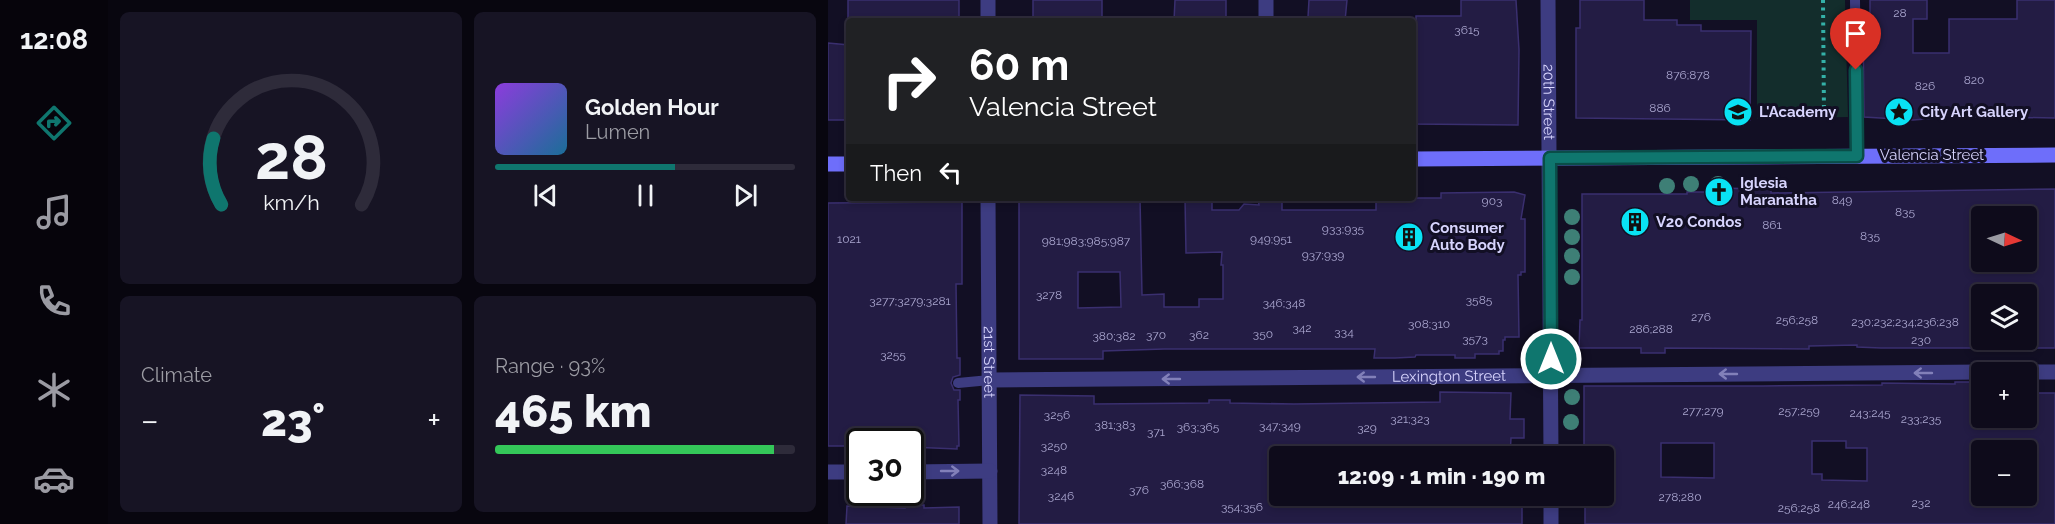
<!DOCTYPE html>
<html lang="en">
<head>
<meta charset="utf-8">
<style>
  body { margin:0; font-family:Raleway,sans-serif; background:#171424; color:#f1f3f6; height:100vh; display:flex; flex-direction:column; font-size:22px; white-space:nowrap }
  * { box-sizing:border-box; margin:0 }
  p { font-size:20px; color:#9b9ba3 }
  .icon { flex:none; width:33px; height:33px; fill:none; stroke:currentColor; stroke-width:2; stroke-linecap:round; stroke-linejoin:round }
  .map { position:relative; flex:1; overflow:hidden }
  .sheet { display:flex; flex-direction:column; gap:12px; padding:12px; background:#08060f; width:720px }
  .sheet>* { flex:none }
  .top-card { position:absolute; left:18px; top:18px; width:570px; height:183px; border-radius:6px; box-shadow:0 3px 9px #0003,0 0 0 2px #2e2b3a; background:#202124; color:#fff; overflow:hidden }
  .needle { width:39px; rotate:94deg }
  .tools { position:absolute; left:1143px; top:206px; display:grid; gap:12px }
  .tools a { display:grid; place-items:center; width:66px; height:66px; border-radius:6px; background:#0e0b1b; box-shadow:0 3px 9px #0003,0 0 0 2px #2e2b3a; font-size:30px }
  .speed { position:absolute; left:18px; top:428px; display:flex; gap:12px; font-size:30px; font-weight:700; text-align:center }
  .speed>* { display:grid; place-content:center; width:78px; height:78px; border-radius:50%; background:#0e0b1b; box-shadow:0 3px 9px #0003,0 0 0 2px #2e2b3a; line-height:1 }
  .speed .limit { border:3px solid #111; border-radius:9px; background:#fff; color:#111 }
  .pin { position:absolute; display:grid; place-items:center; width:51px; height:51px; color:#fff; margin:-62px -26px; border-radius:50% 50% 50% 0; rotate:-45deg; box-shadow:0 0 6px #0007 }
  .pin .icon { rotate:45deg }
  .me { position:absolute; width:66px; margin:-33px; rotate:0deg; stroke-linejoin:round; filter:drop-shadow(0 0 4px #0008) }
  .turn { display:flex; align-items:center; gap:21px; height:126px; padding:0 24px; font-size:27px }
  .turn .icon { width:78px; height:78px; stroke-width:2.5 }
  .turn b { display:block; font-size:42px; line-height:51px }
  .then { display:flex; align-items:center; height:57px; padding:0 24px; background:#0003; gap:12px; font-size:22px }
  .big { font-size:45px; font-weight:800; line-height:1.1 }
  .sheet .widget { flex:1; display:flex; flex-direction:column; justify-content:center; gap:9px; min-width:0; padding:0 21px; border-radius:9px; background:#171424 }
  .sheet .dial { align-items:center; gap:0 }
  .dial svg { height:156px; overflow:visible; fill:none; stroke:#2e2b3a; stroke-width:7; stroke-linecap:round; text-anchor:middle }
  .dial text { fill:#f1f3f6; stroke:none }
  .song { display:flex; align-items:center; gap:18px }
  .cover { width:72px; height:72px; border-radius:9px; background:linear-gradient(135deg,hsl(270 70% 55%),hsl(200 70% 35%)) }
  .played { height:6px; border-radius:3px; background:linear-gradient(90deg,#0f766e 60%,#2e2b3a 60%) }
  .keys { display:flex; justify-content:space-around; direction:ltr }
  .heat { display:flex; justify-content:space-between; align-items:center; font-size:33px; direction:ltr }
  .charge { height:9px; border-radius:4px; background:linear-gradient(90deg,#34c759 93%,#2e2b3a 0) }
  .sheet .tiles { flex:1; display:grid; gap:12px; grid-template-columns:repeat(2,1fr) }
  .trip { position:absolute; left:441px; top:446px; width:345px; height:60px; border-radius:6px; background:#0e0b1b; box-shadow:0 3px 9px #0003,0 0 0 2px #2e2b3a; font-weight:800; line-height:60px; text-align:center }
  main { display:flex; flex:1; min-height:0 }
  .tab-bar { display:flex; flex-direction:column; width:108px; justify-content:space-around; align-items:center; background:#06040b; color:#9b9ba3 }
  .tab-bar .icon { width:42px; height:42px }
  .tab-bar .selected { color:#0f766e }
  .tab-bar b { font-size:27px; color:#f1f3f6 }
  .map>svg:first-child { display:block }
  .green { fill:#132d2c }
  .building { fill:#231c44; stroke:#3a2f6f; stroke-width:1.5; fill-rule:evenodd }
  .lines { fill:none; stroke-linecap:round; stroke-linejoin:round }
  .path { stroke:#34b1a7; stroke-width:4; stroke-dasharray:3 4.5; stroke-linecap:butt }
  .lane { stroke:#3d3c81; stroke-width:10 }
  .street { stroke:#3d3c81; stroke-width:15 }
  .secondary { stroke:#6e6efa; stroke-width:15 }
  .tree { fill:#3e7f76 }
  .oneway { stroke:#8280b9 }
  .route-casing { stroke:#0a4d48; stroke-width:15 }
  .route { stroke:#0f766e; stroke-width:10 }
  .labels { text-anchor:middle; stroke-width:6; stroke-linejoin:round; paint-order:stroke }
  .number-label { font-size:12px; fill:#aaa6cf }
  .street-label { font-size:15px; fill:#d7d4fd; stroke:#120f24 }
  .poi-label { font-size:15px; font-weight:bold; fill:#d7d4fd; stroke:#120f24; text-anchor:start }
</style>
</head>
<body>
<main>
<nav class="tab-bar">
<b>12:08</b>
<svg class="icon selected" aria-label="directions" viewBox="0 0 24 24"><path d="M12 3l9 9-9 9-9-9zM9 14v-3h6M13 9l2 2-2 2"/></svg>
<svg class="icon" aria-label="music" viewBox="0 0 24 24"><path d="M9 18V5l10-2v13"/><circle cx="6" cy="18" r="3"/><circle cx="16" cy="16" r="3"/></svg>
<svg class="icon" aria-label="phone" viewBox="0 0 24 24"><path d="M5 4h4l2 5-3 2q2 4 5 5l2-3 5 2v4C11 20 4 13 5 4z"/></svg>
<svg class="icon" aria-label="climate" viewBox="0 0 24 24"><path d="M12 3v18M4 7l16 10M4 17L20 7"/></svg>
<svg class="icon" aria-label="car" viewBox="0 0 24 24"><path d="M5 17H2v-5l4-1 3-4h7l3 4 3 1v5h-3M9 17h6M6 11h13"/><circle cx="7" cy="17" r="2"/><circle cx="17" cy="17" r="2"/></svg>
</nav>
<section class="sheet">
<div class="tiles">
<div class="widget dial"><svg viewBox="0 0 100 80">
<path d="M14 69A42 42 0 1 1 86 69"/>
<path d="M14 69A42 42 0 0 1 10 35" stroke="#0f766e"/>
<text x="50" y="56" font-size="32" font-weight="700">28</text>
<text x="50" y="72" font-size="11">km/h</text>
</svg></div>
<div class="widget">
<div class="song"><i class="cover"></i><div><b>Golden Hour</b><p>Lumen</p></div></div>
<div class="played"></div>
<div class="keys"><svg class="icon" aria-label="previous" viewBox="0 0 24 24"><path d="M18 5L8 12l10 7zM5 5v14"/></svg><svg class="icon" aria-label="pause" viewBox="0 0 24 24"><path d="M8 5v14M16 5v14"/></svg><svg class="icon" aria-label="next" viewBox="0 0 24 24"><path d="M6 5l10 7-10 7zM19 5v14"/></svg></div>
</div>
<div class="widget"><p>Climate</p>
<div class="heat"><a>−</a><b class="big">23°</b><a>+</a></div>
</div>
<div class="widget"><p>Range · 93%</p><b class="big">465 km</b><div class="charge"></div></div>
</div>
</section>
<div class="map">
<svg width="1227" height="524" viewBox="0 0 1227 524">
  <rect width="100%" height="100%" fill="#120f24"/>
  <!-- green -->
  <polygon class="green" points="862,0 1017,0 1020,117 929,119 929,20 862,20"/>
  <!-- building -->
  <g class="building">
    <rect x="20" y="0" width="111" height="21"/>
    <polygon points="205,0 274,0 274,20 205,18"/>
    <polygon points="347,0 398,0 398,21 346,21"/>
    <polygon points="481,0 519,0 517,21 497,21 497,17 480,17"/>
    <polygon points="633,0 688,0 691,50 690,125 585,124 585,58 588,58 588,16 633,16"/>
    <polygon points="752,0 816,0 816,20 849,20 849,25 873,25 873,31 923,31 922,120 748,118 748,28 752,28"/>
    <polygon points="1042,0 1099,0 1099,19 1085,19 1085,53 1121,53 1121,19 1189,19 1189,0 1227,0 1227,118 1108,116 1109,118 1085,120 1036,117 1035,20 1042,20"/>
    <polygon points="0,43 21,45 21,120 0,120"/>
    <path d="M884,188L943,189V193L1227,189V348H1198V294H1154V348H1053L1029,347V345L981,346V349L837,348V353H813V348H751L752,320H754V194H859V192H884ZM1154,216H1198V261H1154Z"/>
    <path d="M686,192L697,195L693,219H697V272H693V275H690L691,337H677V340H675V351H671V354H647V358H627V355H588L587,357L567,358H546L547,349H336L275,351V359H191V200L312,198L314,295L336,294V307H371V299H395V265H393L394,252L358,253L357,198H384V210H411L416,204L431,205L430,198H454V210H548V198H613V193ZM250,272H292L293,307L250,308Z"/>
    <polygon points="134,202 134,284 128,284 129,358 132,358 132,375 125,377 123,383 126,390 132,390 132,400 130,400 131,446 129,446 129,449 82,447 82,441 32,441 32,446 0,446 0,203"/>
    <path d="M1127,382H1151V389H1154V417H1198V393H1227V524H757V495H776V456H760V445H756V386H935L1054,385V383L1127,384ZM984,441H1018V448H1039V481L994,480V474H984ZM833,443H886V478L833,477ZM1154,450H1198V495H1154Z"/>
    <polygon points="612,392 683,393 682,419 696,419 696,438 683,438 682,456 654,456 653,453 611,452 611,456 570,456 570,451 521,452 521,455 506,454 506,456 452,456 452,495 694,495 694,524 191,524 192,395 266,396 266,404 381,403 381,400 402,400 402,403 466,404 612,402"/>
    <polygon points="77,505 96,505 96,508 131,507 131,524 18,524 19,506 77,508"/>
  </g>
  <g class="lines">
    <!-- path -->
    <polyline class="path" points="995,0 996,114"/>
    <!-- lane -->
    <g class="lane">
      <polyline points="1027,0 1029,156"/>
      <polyline points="130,383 162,380"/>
    </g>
    <!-- street -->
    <g class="street">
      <polyline points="160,0 160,21"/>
      <polyline points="438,0 438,21"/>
      <path id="s1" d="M720,0L723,456"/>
      <path id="s2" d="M160,198L162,524"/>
      <polyline points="1196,372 1227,372"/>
      <path id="s3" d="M162,380L1154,372"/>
      <polyline points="0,472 32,472"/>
      <polyline points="82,472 162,471"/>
      <polyline points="723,495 723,524"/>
    </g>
    <!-- secondary -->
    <g class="secondary">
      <polyline points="585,159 1227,155"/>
      <polyline points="0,164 21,164"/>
    </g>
  </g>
  <!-- trees -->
  <g class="tree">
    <circle cx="863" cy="184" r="8"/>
    <circle cx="890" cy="184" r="8"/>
    <circle cx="839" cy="186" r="8"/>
    <circle cx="744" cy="217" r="8"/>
    <circle cx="744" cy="237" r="8"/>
    <circle cx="744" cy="256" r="8"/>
    <circle cx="744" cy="277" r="8"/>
    <circle cx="744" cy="397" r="8"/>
    <circle cx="743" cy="422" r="8"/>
  </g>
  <!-- one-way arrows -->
  <defs><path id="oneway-shaft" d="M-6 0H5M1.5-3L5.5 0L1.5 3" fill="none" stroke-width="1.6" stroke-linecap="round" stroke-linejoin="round" transform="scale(1.5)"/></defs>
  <g class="oneway">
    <use href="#oneway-shaft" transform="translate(1095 373) rotate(180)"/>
    <use href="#oneway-shaft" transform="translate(900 374) rotate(180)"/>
    <use href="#oneway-shaft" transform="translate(538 377) rotate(180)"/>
    <use href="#oneway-shaft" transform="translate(343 379) rotate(180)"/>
    <use href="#oneway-shaft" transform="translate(122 471)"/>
  </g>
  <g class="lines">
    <!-- route casing -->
    <g class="route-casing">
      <polyline id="route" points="723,359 722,158 1029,156 1028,70"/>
    </g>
    <!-- route -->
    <use href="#route" class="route"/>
  </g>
  <!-- icons -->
  <defs>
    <g id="school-disc" transform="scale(1.5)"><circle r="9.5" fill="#09e2f4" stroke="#120f24"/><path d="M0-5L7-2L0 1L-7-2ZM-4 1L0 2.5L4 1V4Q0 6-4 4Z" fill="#111"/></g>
    <g id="sight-disc" transform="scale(1.5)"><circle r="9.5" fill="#09e2f4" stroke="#120f24"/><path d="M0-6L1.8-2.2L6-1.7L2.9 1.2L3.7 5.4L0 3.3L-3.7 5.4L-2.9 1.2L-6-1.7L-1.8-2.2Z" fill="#111"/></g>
    <g id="church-disc" transform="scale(1.5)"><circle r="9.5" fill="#09e2f4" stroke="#120f24"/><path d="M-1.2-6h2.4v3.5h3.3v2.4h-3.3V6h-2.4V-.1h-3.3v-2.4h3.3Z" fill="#111"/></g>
    <g id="building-disc" transform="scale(1.5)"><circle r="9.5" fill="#09e2f4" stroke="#120f24"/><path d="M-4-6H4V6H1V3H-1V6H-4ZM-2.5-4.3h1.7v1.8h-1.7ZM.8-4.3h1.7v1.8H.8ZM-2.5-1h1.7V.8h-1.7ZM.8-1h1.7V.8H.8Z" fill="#111"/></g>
  </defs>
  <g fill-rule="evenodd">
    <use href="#school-disc" x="910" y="112"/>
    <use href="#sight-disc" x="1071" y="112"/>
    <use href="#church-disc" x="891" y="192"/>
    <use href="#building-disc" x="807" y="222"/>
    <use href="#building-disc" x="581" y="237"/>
  </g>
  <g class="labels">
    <!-- number labels -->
    <g class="number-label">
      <text x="1072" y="17">28</text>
      <text x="639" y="34">3615</text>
      <text x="860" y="79">876;878</text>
      <text x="1146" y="84">820</text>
      <text x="1097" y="90">826</text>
      <text x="832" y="112">886</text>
      <text x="1014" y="204">849</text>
      <text x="664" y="205">903</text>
      <text x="1077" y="216">835</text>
      <text x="944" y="229">861</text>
      <text x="515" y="233">933;935</text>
      <text x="1042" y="240">835</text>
      <text x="21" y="243">1021</text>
      <text x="443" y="243">949;951</text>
      <text x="258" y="245">981;983;985;987</text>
      <text x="495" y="259">937;939</text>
      <text x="221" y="299">3278</text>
      <text x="651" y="304">3585</text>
      <text x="82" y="305">3277;3279;3281</text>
      <text x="456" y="307">346;348</text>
      <text x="873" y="321">276</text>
      <text x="969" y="324">256;258</text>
      <text x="1077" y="326">230;232;234;236;238</text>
      <text x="601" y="328">308;310</text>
      <text x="474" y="332">342</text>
      <text x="823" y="333">286;288</text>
      <text x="516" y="336">334</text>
      <text x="435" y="338">350</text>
      <text x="328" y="339">370</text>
      <text x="371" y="339">362</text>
      <text x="286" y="340">380;382</text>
      <text x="647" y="343">3573</text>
      <text x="1093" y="344">230</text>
      <text x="65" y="359">3255</text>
      <text x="875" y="415">277;279</text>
      <text x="971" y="415">257;259</text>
      <text x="1042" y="417">243;245</text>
      <text x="229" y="419">3256</text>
      <text x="582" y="423">321;323</text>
      <text x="1093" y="423">233;235</text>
      <text x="287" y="429">381;383</text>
      <text x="452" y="430">347;349</text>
      <text x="370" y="431">363;365</text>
      <text x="539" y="432">329</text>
      <text x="328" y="436">371</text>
      <text x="226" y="450">3250</text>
      <text x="226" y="474">3248</text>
      <text x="354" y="488">366;368</text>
      <text x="311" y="494">376</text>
      <text x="233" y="500">3246</text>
      <text x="852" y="501">278;280</text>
      <text x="1093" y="507">232</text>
      <text x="1021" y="508">246;248</text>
      <text x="414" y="511">354;356</text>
      <text x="971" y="512">256;258</text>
    </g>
    <!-- street labels -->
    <g class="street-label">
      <text dy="5" stroke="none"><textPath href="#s1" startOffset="102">20th Street</textPath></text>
      <text x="1104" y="160">Valencia Street</text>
      <text dy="5" stroke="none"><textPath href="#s2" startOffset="164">21st Street</textPath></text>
      <text dy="5" stroke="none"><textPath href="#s3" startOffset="459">Lexington Street</textPath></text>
    </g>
    <!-- poi labels -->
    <g class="poi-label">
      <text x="931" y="117">L'Academy</text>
      <text x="1092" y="117">City Art Gallery</text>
      <text x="912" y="188">Iglesia<tspan x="912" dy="17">Maranatha</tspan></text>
      <text x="828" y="227">V20 Condos</text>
      <text x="602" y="233">Consumer<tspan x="602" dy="17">Auto Body</tspan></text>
    </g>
  </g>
</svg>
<div class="tools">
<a><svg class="needle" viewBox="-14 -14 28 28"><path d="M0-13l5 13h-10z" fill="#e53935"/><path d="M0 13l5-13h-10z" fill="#9b9ba3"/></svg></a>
<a><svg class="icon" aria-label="layers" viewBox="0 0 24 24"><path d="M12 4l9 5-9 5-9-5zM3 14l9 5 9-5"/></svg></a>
<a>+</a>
<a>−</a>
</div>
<div class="speed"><div class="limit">30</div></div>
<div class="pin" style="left:1028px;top:70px;background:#d93025"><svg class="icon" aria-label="arrive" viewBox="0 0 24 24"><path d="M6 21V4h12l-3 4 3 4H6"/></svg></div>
<svg class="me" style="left:723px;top:359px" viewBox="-20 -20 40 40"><circle r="17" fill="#0f766e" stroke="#fff" stroke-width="3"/><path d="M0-11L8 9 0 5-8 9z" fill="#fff"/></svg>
<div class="trip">12:09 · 1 min · 190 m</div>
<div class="top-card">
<div class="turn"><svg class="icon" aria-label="right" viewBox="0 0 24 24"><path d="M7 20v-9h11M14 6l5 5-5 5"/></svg><div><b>60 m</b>Valencia Street</div></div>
<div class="then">Then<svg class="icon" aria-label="left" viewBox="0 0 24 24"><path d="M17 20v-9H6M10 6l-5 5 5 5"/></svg></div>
</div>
</div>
</main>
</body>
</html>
